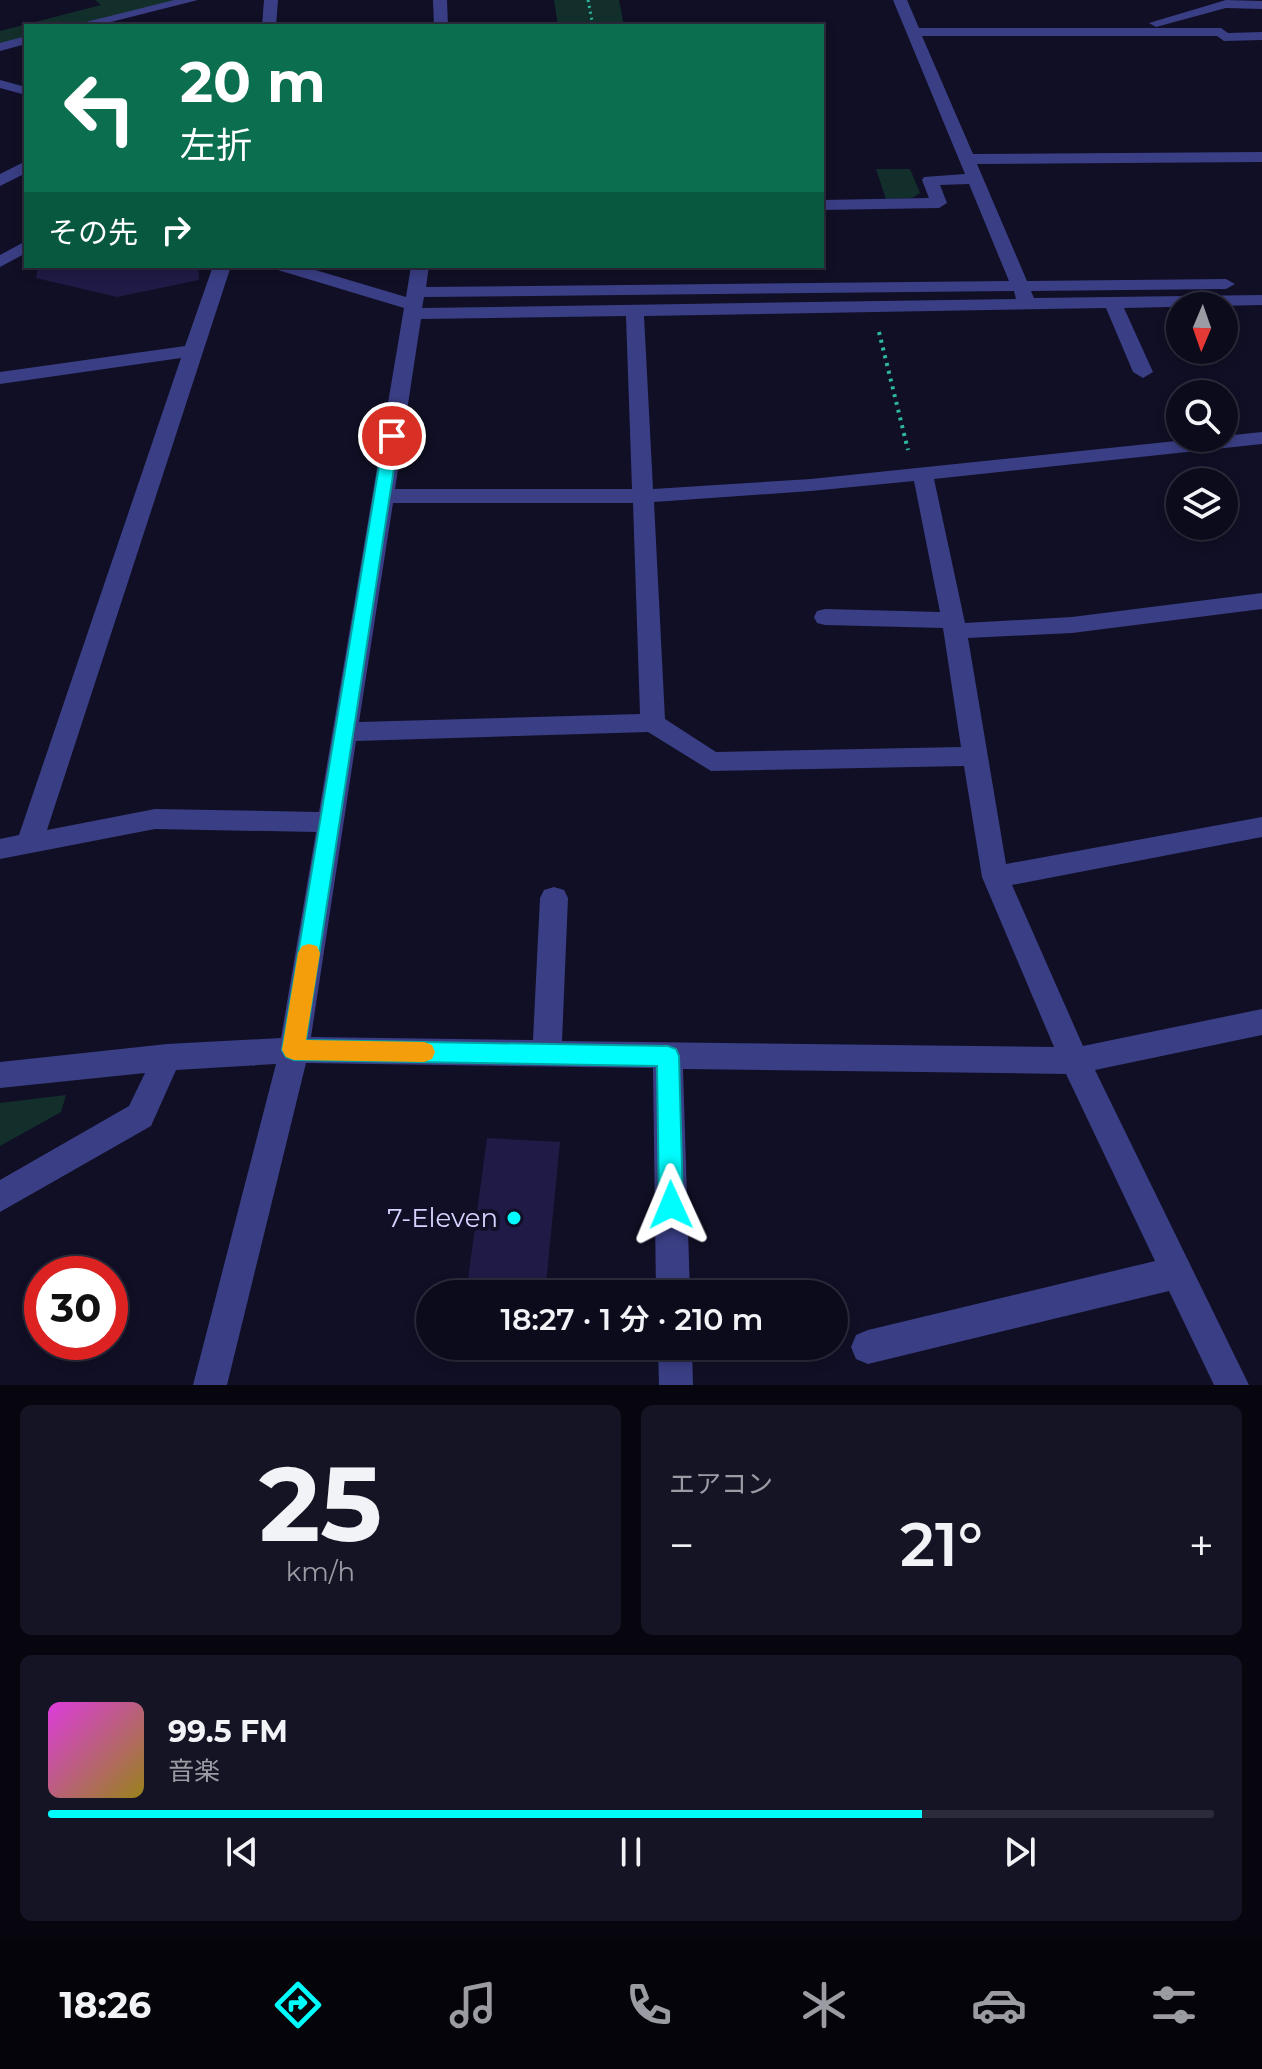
<!DOCTYPE html>
<html lang="ja">
<head>
<meta charset="utf-8">
<style>
  body { margin:0; font-family:Montserrat,"Noto Sans JP",sans-serif; background:#151425; color:#f1f3f6; height:100vh; display:flex; flex-direction:column; font-size:30px; white-space:nowrap }
  * { box-sizing:border-box; margin:0 }
  p { font-size:26px; color:#9a9ba3 }
  .icon { flex:none; width:44px; height:44px; fill:none; stroke:currentColor; stroke-width:2; stroke-linecap:round; stroke-linejoin:round }
  .map { position:relative; height:1385px; overflow:hidden }
  .details { display:flex; flex-direction:column; gap:20px; padding:20px; background:#07060f; flex:1 }
  .details>* { flex:none }
  .hud { position:absolute; left:24px; top:24px; width:800px; height:244px; border-radius:0px; box-shadow:0 4px 12px #0003,0 0 0 2px #2c2b3b; background:#0b6e4f; color:#fff; overflow:hidden }
  .needle { width:52px; rotate:182deg }
  .buttons { position:absolute; left:1166px; top:292px; display:grid; gap:16px }
  .buttons a { display:grid; place-items:center; width:72px; height:72px; border-radius:50%; background:#0c0b1c; box-shadow:0 4px 12px #0003,0 0 0 2px #2c2b3b; font-size:40px }
  .speed { position:absolute; left:24px; top:1256px; display:flex; gap:16px; font-size:40px; font-weight:700; text-align:center }
  .speed>* { display:grid; place-content:center; width:104px; height:104px; border-radius:50%; background:#0c0b1c; box-shadow:0 4px 12px #0003,0 0 0 2px #2c2b3b; line-height:1 }
  .speed .limit { border:12px solid #d22; background:#fff; color:#111 }
  .pin { position:absolute; display:grid; place-items:center; width:68px; height:68px; color:#fff; margin:-34px; border:4px solid #fff; border-radius:50%; box-shadow:0 2px 8px #0007 }
  .me { position:absolute; width:88px; margin:-44px; rotate:359deg; stroke-linejoin:round; filter:drop-shadow(0 0 6px #0008) }
  .turn { display:flex; align-items:center; gap:28px; height:168px; padding:0 24px; font-size:36px }
  .turn .icon { width:104px; height:104px; stroke-width:2.5 }
  .turn b { display:block; font-size:56px; line-height:68px }
  .then { display:flex; align-items:center; height:76px; padding:0 24px; background:#0003; gap:16px; font-size:30px }
  .big { font-size:60px; font-weight:600; line-height:1.1 }
  .details .widget { flex:1; display:flex; flex-direction:column; justify-content:center; gap:12px; min-width:0; padding:0 28px; border-radius:12px; background:#151425 }
  .details .dial { align-items:center; gap:0 }
  .dial b { font-size:104px; line-height:1 }
  .song { display:flex; align-items:center; gap:24px }
  .cover { width:96px; height:96px; border-radius:12px; background:linear-gradient(135deg,hsl(300 70% 55%),hsl(50 70% 35%)) }
  .played { height:8px; border-radius:4px; background:linear-gradient(90deg,#00fdfe 75%,#2c2b3b 75%) }
  .keys { display:flex; justify-content:space-around; direction:ltr }
  .heat { display:flex; justify-content:space-between; align-items:center; font-size:44px; direction:ltr }
  .details .tiles { flex:1; display:grid; gap:20px; grid-template-columns:1fr 1fr }
  .widget:last-child { grid-column:span 2 }
  .trip { position:absolute; left:416px; top:1280px; width:432px; height:80px; border-radius:40px; background:#0c0b1c; box-shadow:0 4px 12px #0003,0 0 0 2px #2c2b3b; font-weight:600; line-height:80px; text-align:center }
  .tab-bar { display:flex; height:128px; justify-content:space-around; align-items:center; background:#05040b; color:#9a9ba3 }
  .tab-bar .icon { width:56px; height:56px }
  .tab-bar .active { color:#00fdfe }
  .tab-bar b { font-size:36px; color:#f1f3f6 }
  .map>svg:first-child { display:block }
  .green { fill:#122f2b }
  .building { fill:#1f1b46 }
  .lines { fill:none; stroke-linecap:round; stroke-linejoin:round }
  .path-far1 { stroke:#2fb7a2; stroke-width:3; stroke-dasharray:2 4; stroke-linecap:butt }
  .path { stroke:#2fb7a2; stroke-width:4; stroke-dasharray:3 5; stroke-linecap:butt }
  .minor { fill:#3a3e84; fill-rule:evenodd }
  .route { fill:#00fdfe; stroke:#00a4a5; stroke-width:2 }
  .slow { fill:#f59e0b }
  .poi-dot { fill:#00fdfe; stroke:#100f25; stroke-width:3 }
  .labels { text-anchor:middle; stroke-width:8; stroke-linejoin:round; paint-order:stroke }
  .near-poi-label { font-size:26px; fill:#d4d3ff; stroke:#100f25; text-anchor:end }
</style>
</head>
<body>
<div class="map">
<svg width="1262" height="1385" viewBox="0 0 1262 1385">
  <rect width="100%" height="100%" fill="#100f25"/>
  <!-- green -->
  <g class="green">
    <polygon points="95,0 191,0 77,26 26,26 26,40 0,47 0,31 101,5"/>
    <polygon points="554,0 619,0 624,26 558,26"/>
    <polygon points="876,169 910,169 920,193 912,198 886,199"/>
    <polygon points="66,1095 61,1112 0,1146 0,1103"/>
  </g>
  <!-- building -->
  <g class="building">
    <polygon points="38,266 198,266 199,280 117,297 36,278"/>
    <polygon points="487,1138 560,1142 545,1294 466,1294"/>
  </g>
  <g class="lines">
    <!-- path-far1 -->
    <polyline class="path-far1" points="588,0 593,26"/>
    <!-- path -->
    <polyline class="path" points="879,332 908,450"/>
    <!-- minor -->
    <g class="minor">
      <polygon points="174,0 198,0 95,26 70,26"/>
      <polygon points="264,0 278,0 276,26 262,26"/>
      <polygon points="433,0 447,0 448,26 434,26"/>
      <path d="M893,0H907L919,28H1221L1228,33L1262,32V40L1224,41L1217,36H922L973,154L1262,152V162L977,164L1027,281L1226,279L1235,284L1226,289L1031,291L1034,298L1262,295V305L1124,308L1153,372L1143,378L1133,372L1106,308L644,316L653,489L811,479L1262,432V444L934,479L965,623L1072,617L1262,593V609L1072,633L968,638L1006,864L1262,817V837L1012,885L1083,1046L1262,1009V1035L1095,1070L1249,1385H1214L1169,1291L868,1364L856,1359L851,1347L856,1335L868,1330L1155,1261L1066,1074L683,1069L690,1294H656L653,1068L306,1063L227,1385H193L276,1064L176,1070L151,1126L0,1212V1180L129,1106L145,1073L0,1088V1062L167,1044L281,1038L316,832L155,829L0,859V839L19,835L181,358L0,384V372L185,346L213,266H231L47,830L155,809L319,812L404,308L278,270L275,266H302L406,297L411,266H429L426,287L1009,281L969,184L940,185L947,203L939,208L822,210V200L929,198L922,180L924,177L965,174ZM1014,291L1016,299L422,308L424,297ZM626,316L632,489H395L421,319ZM914,481L940,612L825,609L817,611L814,617L817,623L825,625L943,628L961,747L716,752L665,719L654,502L811,491ZM393,503H633L640,714L359,722ZM648,732L711,771L964,766L982,877L1054,1047L562,1041L568,898L564,890L554,887L544,890L540,898L533,1040L311,1037L356,741Z"/>
      <polygon points="1226,0 1262,1 1262,9 1226,8 1156,27 1149,23"/>
      <polygon points="26,36 26,44 0,51 0,43"/>
      <polygon points="0,80 26,87 26,95 0,88"/>
      <polygon points="26,161 26,173 0,186 0,174"/>
      <polygon points="26,241 26,253 0,267 0,255"/>
      <polygon points="658,1346 692,1346 693,1385 659,1385"/>
    </g>
  </g>
  <!-- route -->
  <polygon class="route" points="392,431 399,436 306,1040 668,1046 676,1049 679,1056 683,1205 680,1213 671,1216 663,1213 659,1205 657,1066 294,1060 286,1057 282,1050 384,436"/>
  <!-- slow -->
  <polygon class="slow" points="309,944 317,946 320,953 306,1040 424,1042 432,1045 435,1052 432,1059 424,1062 294,1060 286,1057 282,1050 298,953 302,946"/>
  <!-- markers -->
  <circle class="poi-dot" cx="514" cy="1218" r="8"/>
  <g class="labels">
    <!-- near-poi labels -->
    <g class="near-poi-label">
      <text x="498" y="1227">7-Eleven</text>
    </g>
  </g>
</svg>
<div class="buttons">
<a><svg class="needle" viewBox="-14 -14 28 28"><path d="M0-13l5 13h-10z" fill="#e53935"/><path d="M0 13l5-13h-10z" fill="#9a9ba3"/></svg></a>
<a><svg class="icon" aria-label="search" viewBox="0 0 24 24"><circle cx="10" cy="10" r="6"/><path d="M15 15l6 6"/></svg></a>
<a><svg class="icon" aria-label="layers" viewBox="0 0 24 24"><path d="M12 4l9 5-9 5-9-5zM3 14l9 5 9-5"/></svg></a>
</div>
<div class="speed"><div class="limit">30</div></div>
<div class="pin" style="left:392px;top:436px;background:#d93025"><svg class="icon" aria-label="arrive" viewBox="0 0 24 24"><path d="M6 21V4h12l-3 4 3 4H6"/></svg></div>
<svg class="me" style="left:671px;top:1205px" viewBox="-20 -20 40 40"><path d="M0-17L14 15 0 8-14 15z" fill="#00fdfe" stroke="#fff" stroke-width="4"/></svg>
<div class="trip">18:27 · 1 分 · 210 m</div>
<div class="hud">
<div class="turn"><svg class="icon" aria-label="left" viewBox="0 0 24 24"><path d="M17 20v-9H6M10 6l-5 5 5 5"/></svg><div><b>20 m</b>左折</div></div>
<div class="then">その先<svg class="icon" aria-label="right" viewBox="0 0 24 24"><path d="M7 20v-9h11M14 6l5 5-5 5"/></svg></div>
</div>
</div>
<section class="details">
<div class="tiles">
<div class="widget dial"><b>25</b><p>km/h</p></div>
<div class="widget"><p>エアコン</p>
<div class="heat"><a>−</a><b class="big">21°</b><a>+</a></div>
</div>
<div class="widget">
<div class="song"><i class="cover"></i><div><b>99.5 FM</b><p>音楽</p></div></div>
<div class="played"></div>
<div class="keys"><svg class="icon" aria-label="previous" viewBox="0 0 24 24"><path d="M18 5L8 12l10 7zM5 5v14"/></svg><svg class="icon" aria-label="pause" viewBox="0 0 24 24"><path d="M8 5v14M16 5v14"/></svg><svg class="icon" aria-label="next" viewBox="0 0 24 24"><path d="M6 5l10 7-10 7zM19 5v14"/></svg></div>
</div>
</div>
</section>
<nav class="tab-bar">
<b>18:26</b>
<svg class="icon active" aria-label="directions" viewBox="0 0 24 24"><path d="M12 3l9 9-9 9-9-9zM9 14v-3h6M13 9l2 2-2 2"/></svg>
<svg class="icon" aria-label="music" viewBox="0 0 24 24"><path d="M9 18V5l10-2v13"/><circle cx="6" cy="18" r="3"/><circle cx="16" cy="16" r="3"/></svg>
<svg class="icon" aria-label="phone" viewBox="0 0 24 24"><path d="M5 4h4l2 5-3 2q2 4 5 5l2-3 5 2v4C11 20 4 13 5 4z"/></svg>
<svg class="icon" aria-label="climate" viewBox="0 0 24 24"><path d="M12 3v18M4 7l16 10M4 17L20 7"/></svg>
<svg class="icon" aria-label="car" viewBox="0 0 24 24"><path d="M5 17H2v-5l4-1 3-4h7l3 4 3 1v5h-3M9 17h6M6 11h13"/><circle cx="7" cy="17" r="2"/><circle cx="17" cy="17" r="2"/></svg>
<svg class="icon" aria-label="filters" viewBox="0 0 24 24"><path d="M4 7h16M4 17h16"/><circle cx="9" cy="7" r="2"/><circle cx="15" cy="17" r="2"/></svg>
</nav>
</body>
</html>
